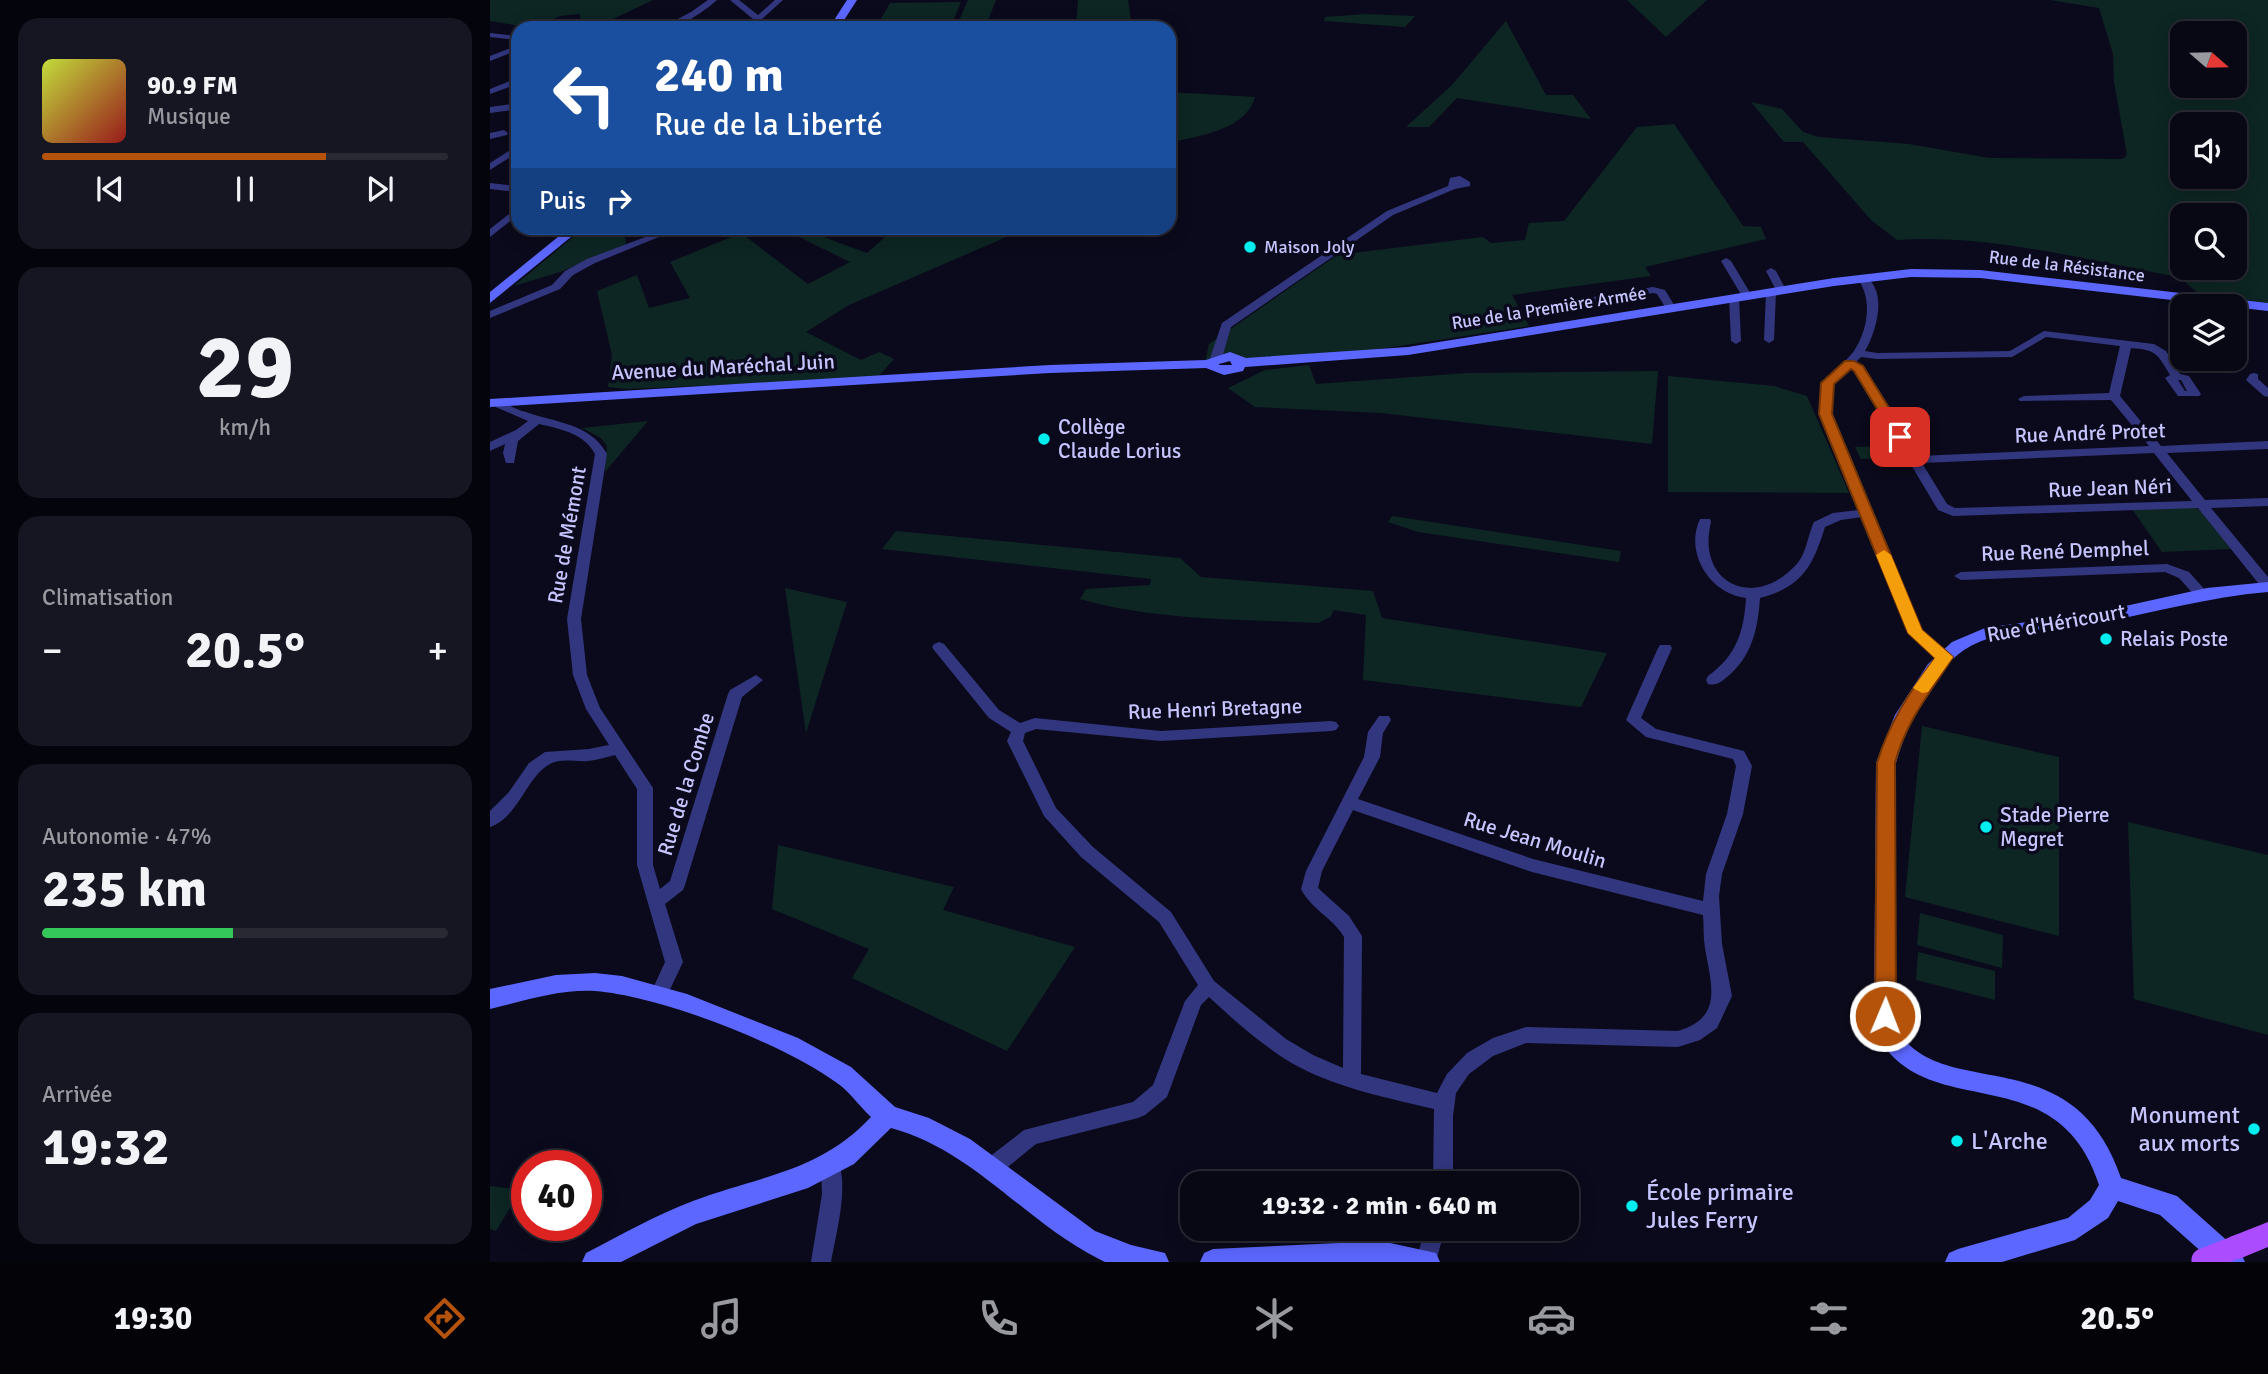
<!DOCTYPE html>
<html lang="fr">
<head>
<meta charset="utf-8">
<style>
  body { margin:0; font-family:Signika,sans-serif; background:#161622; color:#f1f3f6; height:100vh; display:flex; flex-direction:column; font-size:26px; white-space:nowrap }
  * { box-sizing:border-box; margin:0 }
  p { font-size:23px; color:#989aa0 }
  .icon { flex:none; width:38px; height:38px; fill:none; stroke:currentColor; stroke-width:2; stroke-linecap:round; stroke-linejoin:round }
  .map { position:relative; flex:1; overflow:hidden }
  .sheet { display:flex; flex-direction:column; gap:18px; padding:18px; background:#04040c; width:490px }
  .sheet>* { flex:none }
  .guide { position:absolute; left:21px; top:21px; width:665px; height:214px; border-radius:21px; box-shadow:0 4px 18px #0003,0 0 0 2px #292934; background:#1a4fa0; color:#fff; overflow:hidden }
  .needle { width:46px; rotate:110deg }
  .tools { position:absolute; left:1680px; top:21px; display:grid; gap:14px }
  .tools a { display:grid; place-items:center; width:77px; height:77px; border-radius:14px; background:#080815; box-shadow:0 4px 18px #0003,0 0 0 2px #292934; font-size:35px }
  .speed { position:absolute; left:21px; top:1150px; display:flex; gap:14px; font-size:35px; font-weight:700; text-align:center }
  .speed>* { display:grid; place-content:center; width:91px; height:91px; border-radius:50%; background:#080815; box-shadow:0 4px 18px #0003,0 0 0 2px #292934; line-height:1 }
  .speed .limit { border:10px solid #d22; background:#fff; color:#111 }
  .pin { position:absolute; display:grid; place-items:center; width:60px; height:60px; color:#fff; margin:-30px; border-radius:14px; box-shadow:0 4px 10px #0006 }
  .me { position:absolute; width:77px; margin:-38px; rotate:1deg; stroke-linejoin:round; filter:drop-shadow(0 0 5px #0008) }
  .turn { display:flex; align-items:center; gap:24px; height:147px; padding:0 28px; font-size:32px }
  .turn .icon { width:91px; height:91px; stroke-width:2.5 }
  .turn b { display:block; font-size:49px; line-height:60px }
  .then { display:flex; align-items:center; height:66px; padding:0 28px; background:#0003; gap:14px; font-size:26px }
  .big { font-size:52px; font-weight:700; line-height:1.1 }
  .sheet .widget { flex:1; display:flex; flex-direction:column; justify-content:center; gap:10px; min-width:0; padding:0 24px; border-radius:21px; background:#161622 }
  .sheet .dial { align-items:center; gap:0 }
  .dial b { font-size:91px; line-height:1 }
  .song { display:flex; align-items:center; gap:21px }
  .cover { width:84px; height:84px; border-radius:10px; background:linear-gradient(135deg,hsl(70 70% 55%),hsl(0 70% 35%)) }
  .played { height:7px; border-radius:4px; background:linear-gradient(90deg,#b45309 70%,#292934 70%) }
  .keys { display:flex; justify-content:space-around; direction:ltr }
  .heat { display:flex; justify-content:space-between; align-items:center; font-size:38px; direction:ltr }
  .charge { height:10px; border-radius:5px; background:linear-gradient(90deg,#34c759 47%,#292934 0) }
  .trip { position:absolute; left:690px; top:1171px; width:399px; height:70px; border-radius:21px; background:#080815; box-shadow:0 4px 18px #0003,0 0 0 2px #292934; font-weight:700; line-height:70px; text-align:center }
  .dock { display:flex; height:112px; justify-content:space-around; align-items:center; background:#030308; color:#989aa0 }
  .dock .icon { width:49px; height:49px }
  .dock .selected { color:#b45309 }
  .dock b { font-size:32px; color:#f1f3f6 }
  main { display:flex; flex:1; min-height:0 }
  .map>svg:first-child { display:block }
  .green { fill:#0d2623; fill-rule:evenodd }
  .lines { fill:none; stroke-linecap:round; stroke-linejoin:round }
  .street { fill:#32367e; fill-rule:evenodd }
  .secondary { fill:#5c67ff; fill-rule:evenodd }
  .primary { fill:#ac4cff; fill-rule:evenodd }
  .primary-bridge { stroke:#ac4cff; stroke-width:23 }
  .route { fill:#b45309; stroke:#753606; stroke-width:2 }
  .slow { fill:#f59e0b }
  .poi-dot { fill:#00eef0; stroke:#0b0a1c; stroke-width:2.5 }
  .labels { text-anchor:middle; stroke-width:7; stroke-linejoin:round; paint-order:stroke }
  .far-poi-label { font-size:18px; fill:#c7c5ff; stroke:#0b0a1c; text-anchor:start }
  .far-street-label { font-size:18px; fill:#c7c5ff; stroke:#0b0a1c }
  .street-label { font-size:21px; fill:#c7c5ff; stroke:#0b0a1c }
  .poi-label { font-size:21px; fill:#c7c5ff; stroke:#0b0a1c; text-anchor:start }
  .near-poi-label { font-size:24px; fill:#c7c5ff; stroke:#0b0a1c; text-anchor:start }
</style>
</head>
<body>
<main>
<section class="sheet">
<div class="widget">
<div class="song"><i class="cover"></i><div><b>90.9 FM</b><p>Musique</p></div></div>
<div class="played"></div>
<div class="keys"><svg class="icon" aria-label="previous" viewBox="0 0 24 24"><path d="M18 5L8 12l10 7zM5 5v14"/></svg><svg class="icon" aria-label="pause" viewBox="0 0 24 24"><path d="M8 5v14M16 5v14"/></svg><svg class="icon" aria-label="next" viewBox="0 0 24 24"><path d="M6 5l10 7-10 7zM19 5v14"/></svg></div>
</div>
<div class="widget dial"><b>29</b><p>km/h</p></div>
<div class="widget"><p>Climatisation</p>
<div class="heat"><a>−</a><b class="big">20.5°</b><a>+</a></div>
</div>
<div class="widget"><p>Autonomie · 47%</p><b class="big">235 km</b><div class="charge"></div></div>
<div class="widget"><p>Arrivée</p><b class="big">19:32</b></div>
</section>
<div class="map">
<svg width="1778" height="1262" viewBox="0 0 1778 1262">
  <rect width="100%" height="100%" fill="#0b0a1c"/>
  <!-- green -->
  <g class="green">
    <polygon points="0,0 163,0 104,28 80,28 91,24 90,14 70,16 42,28 0,21"/>
    <polygon points="478,0 506,0 495,28 466,28"/>
    <polygon points="588,0 638,0 642,28 586,28"/>
    <polygon points="1137,0 1217,0 1176,37"/>
    <path d="M1560,0H1778V303L1709,294L1689,277C1596,260 1501,234 1407,240L1381,220L1313,142H1294L1261,102L1292,109L1313,132L1329,137L1419,144L1499,158L1633,159L1637,155L1624,82L1623,54L1609,8ZM1692,33H1745V86H1692ZM1692,124H1745V177H1692ZM1692,215H1745V268H1692Z"/>
    <polygon points="471,2 460,28 386,28 400,3"/>
    <polygon points="876,14 925,16 915,27 834,21 835,17"/>
    <polygon points="1016,21 1056,95 1083,95 1101,119 967,98 939,127 916,127 962,85"/>
    <path d="M679,92L765,97C755,131 710,135 679,143Z"/>
    <polygon points="1184,124 1253,226 1271,227 1276,239 1155,267 1161,276 1022,295 1039,326 818,360 715,362 719,344 847,255 993,237 1001,243 1035,240 1039,223 1074,221 1147,127"/>
    <polygon points="94,228 134,228 136,245 70,272 24,286"/>
    <polygon points="291,228 309,228 377,253 405,228 530,228 514,238 359,305 316,332 371,360 389,352 404,359 387,378 137,389 118,387 122,355 107,291 147,275 159,308 200,298 180,262 251,233 318,284 360,262"/>
    <polygon points="819,365 826,384 978,373 1168,371 1162,444 891,413 765,407 738,388 775,370"/>
    <polygon points="1178,376 1284,386 1317,396 1359,493 1178,492"/>
    <polygon points="158,421 115,472 117,446 111,438 92,428"/>
    <polygon points="1403,446 1409,458 1371,459 1365,447"/>
    <polygon points="1704,507 1711,511 1741,549 1672,552 1642,509"/>
    <polygon points="902,516 1131,551 1129,562 928,532 898,522"/>
    <path d="M406,531L690,558L711,577L883,591L892,618L1117,653L1091,707L873,680L876,615L844,610L840,617L829,623C750,619 667,621 590,599L596,589L660,585L661,579L392,549Z"/>
    <polygon points="295,588 357,602 316,733"/>
    <polygon points="1432,726 1569,757 1569,936 1415,897"/>
    <polygon points="1638,822 1778,855 1778,1035 1644,999"/>
    <polygon points="288,845 464,887 453,910 585,947 517,1051 362,978 379,949 282,909"/>
    <polygon points="1430,913 1513,935 1512,968 1427,945"/>
    <polygon points="1428,952 1505,971 1505,1000 1426,980"/>
    <polygon points="0,1186 31,1190 6,1231 0,1229"/>
  </g>
  <g class="lines">
    <!-- street -->
    <g class="street">
      <path d="M218,0H227C212,13 191,28 171,28L201,12Z"/>
      <polygon points="240,0 249,0 268,15 285,0 293,0 262,28 254,28 263,19"/>
      <polygon points="0,33 28,36 28,40 0,37"/>
      <polygon points="28,45 28,50 0,61 0,56"/>
      <polygon points="25,79 28,79 28,84 0,94 0,89"/>
      <polygon points="28,103 28,109 0,113 0,107"/>
      <polygon points="14,130 18,133 17,135 0,139 0,133"/>
      <polygon points="28,145 28,152 0,170 0,163"/>
      <polygon points="970,176 980,182 980,186 965,189 903,215 741,327 732,358 730,360 722,360 720,358 732,323 897,211 958,186 960,178"/>
      <polygon points="0,183 28,186 28,192 0,189"/>
      <polygon points="28,207 28,215 0,237 0,229"/>
      <polygon points="179,228 191,228 105,263 83,275 70,289 0,318 0,311 62,285 75,271 97,259"/>
      <polygon points="1236,258 1241,261 1262,296 1261,298 1253,298 1252,296 1231,261"/>
      <polygon points="1281,268 1286,271 1296,290 1295,292 1291,293 1286,290 1276,271"/>
      <path d="M1372,275C1399,287 1387,331 1375,351L1387,353L1520,351L1554,331L1664,344L1676,351L1690,374L1699,376L1711,394L1709,396H1688L1675,378L1680,375C1667,353 1666,350 1641,348L1630,396L1671,446L1778,441V449L1677,453L1715,500L1778,498V506L1721,508L1778,577V590L1773,589L1708,508L1463,516L1448,510L1365,371L1360,368L1344,384L1342,414L1432,631L1462,657L1455,662L1450,660L1419,633L1372,517L1351,520L1335,527C1323,566 1312,587 1270,598C1268,628 1262,657 1237,677C1231,682 1226,686 1218,684L1216,680L1218,676C1246,656 1254,632 1256,598C1220,594 1194,553 1210,519H1220L1221,522C1206,582 1262,611 1305,566C1317,554 1317,537 1324,522L1343,513L1369,510L1330,414L1332,383C1342,372 1355,363 1364,351C1378,330 1383,298 1367,278ZM1556,337L1630,346L1619,393L1534,396L1528,399L1530,401L1621,400L1659,446L1428,456L1375,369L1366,362L1371,357L1387,359L1522,357ZM1688,380H1691L1697,391H1695ZM1664,453L1702,501L1465,508L1457,504L1432,463Z"/>
      <polygon points="1163,287 1175,290 1186,308 1185,310 1177,310 1167,294 1163,293 1085,306 1080,303 1085,300"/>
      <polygon points="1281,289 1286,292 1284,340 1279,343 1274,340 1276,292"/>
      <polygon points="1244,295 1249,298 1251,341 1246,344 1241,341 1239,298"/>
      <polygon points="1764,373 1768,374 1768,379 1778,388 1778,397 1774,396 1756,380 1760,374"/>
      <path d="M5,400C16,403 25,409 36,412C66,423 100,423 117,454L91,619L97,675L110,708L163,788V865L170,889L180,881L238,694L240,690L266,675L273,680L252,697L195,885L193,890L175,904L193,962L175,1000L169,1003L163,1000L160,995L175,962L147,865V789L125,755C116,757 107,760 98,761C86,762 70,758 60,764C36,777 28,818 0,827V811L19,792L39,763L55,752L99,749L119,745L96,709L83,675L77,619L105,454C94,433 70,429 49,424L28,441L24,463H16L13,453L15,444L0,451V442L26,430L38,421L1,405L0,402Z"/>
      <polygon points="1677,564 1699,572 1716,591 1718,594 1716,597 1706,597 1689,578 1675,572 1471,580 1464,576 1471,572"/>
      <path d="M449,642L454,644L509,710L530,723L545,718L671,731L841,721L846,722L849,726L846,730L841,731L671,741L546,729L535,733L533,741L566,808L603,847L681,912L724,981L796,1039L823,1055L853,1068L854,937C843,918 821,909 811,889L816,871L874,757L878,732L889,716H899L901,720L893,733L890,757L868,799L1043,859L1213,901L1216,874L1237,814L1246,766L1243,759L1156,737L1136,720L1168,648L1170,645H1180L1182,648L1151,718L1166,729L1254,751L1262,766L1253,814L1232,874L1229,896L1232,944L1242,996L1227,1028L1210,1040L1188,1047L1036,1043L1003,1056L979,1074L966,1093L963,1116V1183H943L944,1109C899,1098 851,1089 809,1067C776,1049 747,1023 719,997L711,1005L677,1097L655,1115L648,1118L546,1144L508,1175L501,1177L494,1175L491,1168L494,1161L534,1130L643,1102L663,1085L695,1001L708,985L669,922L591,857L554,816L517,741L521,732L499,718L444,650L442,647L444,644ZM863,810L1042,872L1213,915C1214,926 1213,937 1215,948C1221,985 1234,1017 1188,1031L1036,1027L1003,1038L977,1053L957,1074L947,1093L871,1074L872,936L859,916L828,888L832,871Z"/>
      <path d="M341,1159L348,1161C359,1187 346,1234 341,1262H321L332,1194L331,1168L334,1161Z"/>
      <polygon points="935,1228 955,1228 946,1262 926,1262"/>
    </g>
    <!-- secondary -->
    <g class="secondary">
      <polygon points="357,0 367,0 349,28 339,28"/>
      <polygon points="79,228 92,228 0,303 0,292"/>
      <path d="M1421,269L1490,270L1778,303V311L1490,278L1421,277L1344,286L918,355L755,367L753,371L734,375L716,368L560,373L0,407V399L560,365L716,360L740,352L756,358L918,347L1344,278ZM740,361L742,365H729V364Z"/>
      <path d="M1778,582V592C1718,597 1663,613 1604,624C1563,631 1510,626 1474,650C1438,675 1418,722 1406,763V1028C1451,1106 1582,1034 1631,1178L1687,1196L1751,1253L1755,1262H1723L1670,1215L1628,1201L1618,1218L1585,1240L1512,1262H1455L1459,1253L1468,1249L1578,1218L1600,1200L1609,1185C1565,1050 1432,1130 1384,1029L1386,763L1405,715L1438,664L1462,642L1495,628L1608,612L1717,588Z"/>
      <path d="M105,973L132,976L197,994L308,1038L361,1067L405,1107L439,1118L480,1139L605,1231L641,1245L675,1253L679,1262H615L609,1259C535,1222 483,1150 401,1128L364,1164L318,1188L206,1224L131,1262H92L96,1253C131,1235 166,1215 203,1201C269,1176 330,1172 381,1117C369,1106 360,1092 347,1083C294,1044 170,996 105,991C69,989 34,1001 0,1009V989L66,975Z"/>
      <polygon points="891,1241 946,1253 950,1262 710,1262 714,1253 723,1249"/>
    </g>
    <!-- primary -->
    <polygon class="primary" points="1778,1222 1778,1247 1749,1259 1740,1255 1736,1246 1740,1237"/>
    <!-- primary-bridge -->
    <polyline class="primary-bridge" points="1713,1260 1749,1246"/>
  </g>
  <!-- route -->
  <path class="route" d="M1355,361H1364L1373,366L1417,437L1406,440L1364,371L1361,369L1344,384L1342,414L1432,630L1463,657C1440,693 1416,721 1405,763L1406,1016L1403,1022L1395,1025L1388,1022L1385,1016L1387,763C1399,723 1420,691 1445,658L1418,633L1329,414L1331,383Z"/>
  <!-- slow -->
  <polygon class="slow" points="1394,550 1401,555 1432,630 1463,657 1438,692 1432,693 1423,688 1445,658 1418,633 1386,555"/>
  <!-- markers -->
  <g class="poi-dot">
    <circle cx="760" cy="247" r="7"/>
    <circle cx="554" cy="439" r="7"/>
    <circle cx="1616" cy="639" r="7"/>
    <circle cx="1496" cy="827" r="7"/>
    <circle cx="1764" cy="1129" r="7"/>
    <circle cx="1467" cy="1141" r="7"/>
    <circle cx="1142" cy="1206" r="7"/>
  </g>
  <g class="labels">
    <!-- far-poi labels -->
    <g class="far-poi-label">
      <text x="774" y="253">Maison Joly</text>
    </g>
    <!-- far-street labels -->
    <g class="far-street-label">
      <text transform="translate(1577 266) rotate(7)" y="6">Rue de la Résistance</text>
      <text transform="translate(1059 308) rotate(-9)" y="6">Rue de la Première Armée</text>
    </g>
    <!-- street labels -->
    <g class="street-label">
      <text transform="translate(233 367) rotate(-3)" y="7">Avenue du Maréchal Juin</text>
      <text transform="translate(1600 433) rotate(-2)" y="7">Rue André Protet</text>
      <text transform="translate(1620 488) rotate(-2)" y="7">Rue Jean Néri</text>
      <text transform="translate(77 535) rotate(-80)" y="7">Rue de Mémont</text>
      <text transform="translate(1575 551) rotate(-2)" y="7">Rue René Demphel</text>
      <text transform="translate(1566 623) rotate(-10)" y="7">Rue d'Héricourt</text>
      <text transform="translate(725 709) rotate(-2)" y="7">Rue Henri Bretagne</text>
      <text transform="translate(196 784) rotate(-73)" y="7">Rue de la Combe</text>
      <text transform="translate(1045 840) rotate(17)" y="7">Rue Jean Moulin</text>
    </g>
    <!-- poi labels -->
    <g class="poi-label">
      <text x="568" y="434">Collège<tspan x="568" dy="24">Claude Lorius</tspan></text>
      <text x="1630" y="646">Relais Poste</text>
      <text x="1510" y="822">Stade Pierre<tspan x="1510" dy="24">Megret</tspan></text>
    </g>
    <!-- near-poi labels -->
    <g class="near-poi-label">
      <text x="1750" y="1123" text-anchor="end">Monument<tspan x="1750" dy="28">aux morts</tspan></text>
      <text x="1481" y="1149">L'Arche</text>
      <text x="1156" y="1200">École primaire<tspan x="1156" dy="28">Jules Ferry</tspan></text>
    </g>
  </g>
</svg>
<div class="tools">
<a><svg class="needle" viewBox="-14 -14 28 28"><path d="M0-13l5 13h-10z" fill="#e53935"/><path d="M0 13l5-13h-10z" fill="#989aa0"/></svg></a>
<a><svg class="icon" aria-label="sound" viewBox="0 0 24 24"><path d="M4 9h4l5-4v14l-5-4H4zM17 9q2 3 0 6"/></svg></a>
<a><svg class="icon" aria-label="search" viewBox="0 0 24 24"><circle cx="10" cy="10" r="6"/><path d="M15 15l6 6"/></svg></a>
<a><svg class="icon" aria-label="layers" viewBox="0 0 24 24"><path d="M12 4l9 5-9 5-9-5zM3 14l9 5 9-5"/></svg></a>
</div>
<div class="speed"><div class="limit">40</div></div>
<div class="pin" style="left:1410px;top:437px;background:#d93025"><svg class="icon" aria-label="arrive" viewBox="0 0 24 24"><path d="M6 21V4h12l-3 4 3 4H6"/></svg></div>
<svg class="me" style="left:1395px;top:1016px" viewBox="-20 -20 40 40"><circle r="17" fill="#b45309" stroke="#fff" stroke-width="3"/><path d="M0-11L8 9 0 5-8 9z" fill="#fff"/></svg>
<div class="trip">19:32 · 2 min · 640 m</div>
<div class="guide">
<div class="turn"><svg class="icon" aria-label="left" viewBox="0 0 24 24"><path d="M17 20v-9H6M10 6l-5 5 5 5"/></svg><div><b>240 m</b>Rue de la Liberté</div></div>
<div class="then">Puis<svg class="icon" aria-label="right" viewBox="0 0 24 24"><path d="M7 20v-9h11M14 6l5 5-5 5"/></svg></div>
</div>
</div>
</main>
<nav class="dock">
<b>19:30</b>
<svg class="icon selected" aria-label="directions" viewBox="0 0 24 24"><path d="M12 3l9 9-9 9-9-9zM9 14v-3h6M13 9l2 2-2 2"/></svg>
<svg class="icon" aria-label="music" viewBox="0 0 24 24"><path d="M9 18V5l10-2v13"/><circle cx="6" cy="18" r="3"/><circle cx="16" cy="16" r="3"/></svg>
<svg class="icon" aria-label="phone" viewBox="0 0 24 24"><path d="M5 4h4l2 5-3 2q2 4 5 5l2-3 5 2v4C11 20 4 13 5 4z"/></svg>
<svg class="icon" aria-label="climate" viewBox="0 0 24 24"><path d="M12 3v18M4 7l16 10M4 17L20 7"/></svg>
<svg class="icon" aria-label="car" viewBox="0 0 24 24"><path d="M5 17H2v-5l4-1 3-4h7l3 4 3 1v5h-3M9 17h6M6 11h13"/><circle cx="7" cy="17" r="2"/><circle cx="17" cy="17" r="2"/></svg>
<svg class="icon" aria-label="filters" viewBox="0 0 24 24"><path d="M4 7h16M4 17h16"/><circle cx="9" cy="7" r="2"/><circle cx="15" cy="17" r="2"/></svg>
<b>20.5°</b>
</nav>
</body>
</html>
